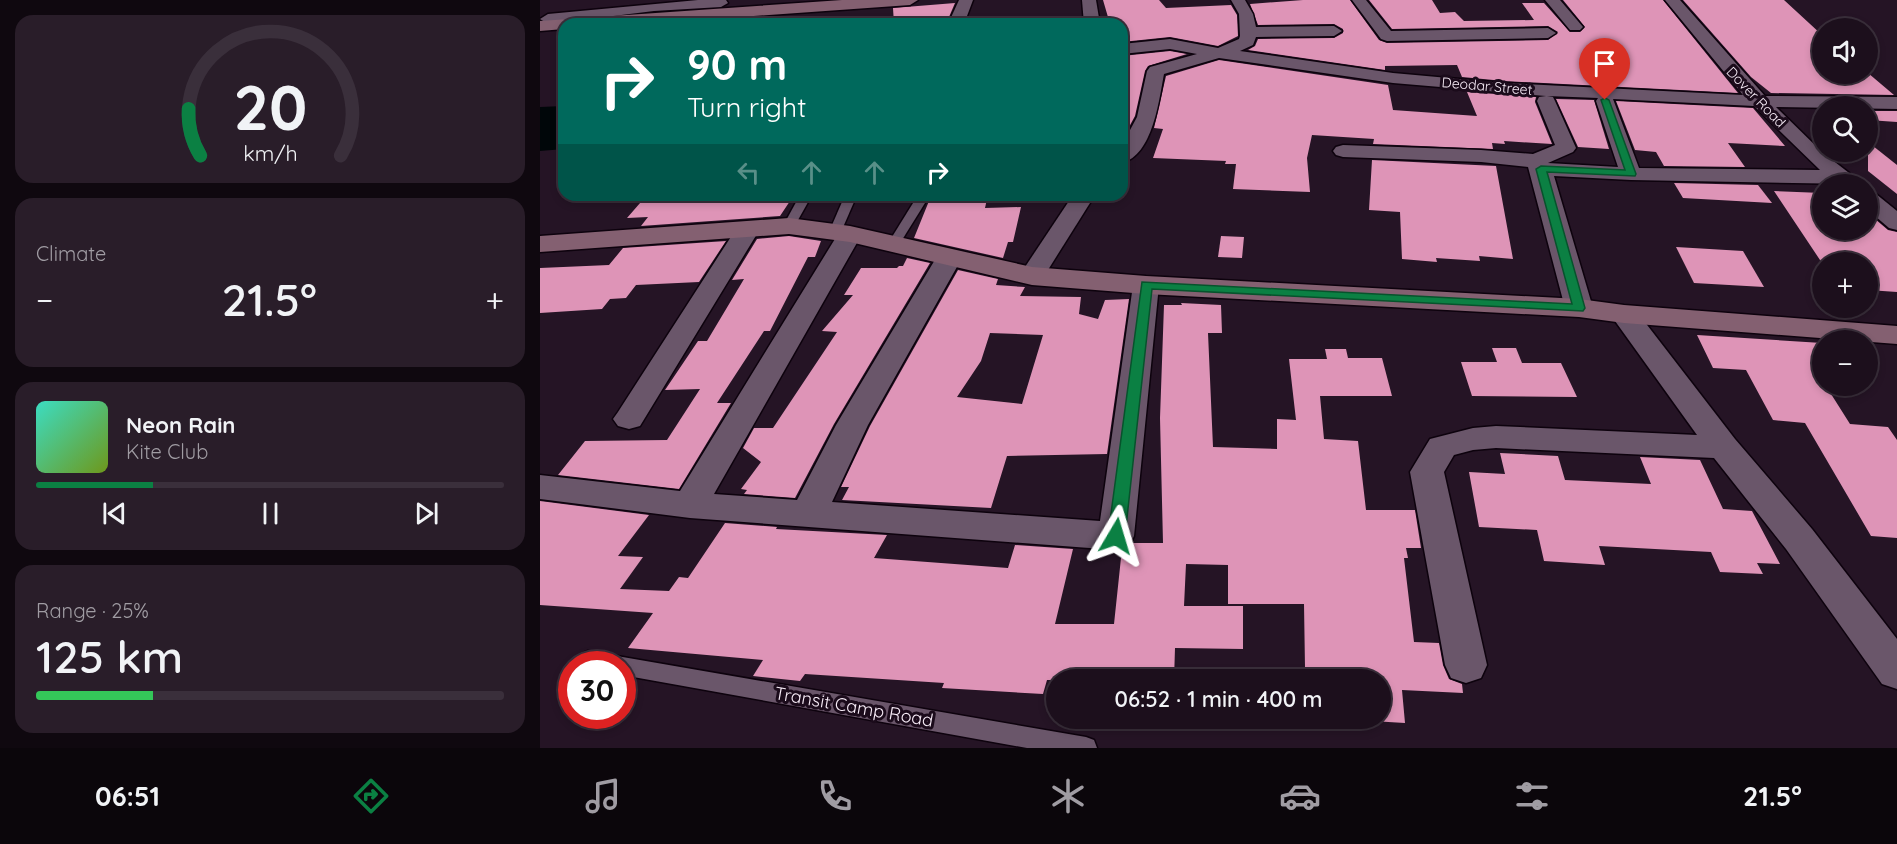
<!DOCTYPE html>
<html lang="en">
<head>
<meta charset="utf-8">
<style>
  body { margin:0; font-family:Quicksand,sans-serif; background:#291d29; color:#f1f3f6; height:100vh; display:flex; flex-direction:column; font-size:22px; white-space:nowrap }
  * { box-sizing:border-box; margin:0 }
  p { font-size:20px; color:#a09ca3 }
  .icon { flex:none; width:33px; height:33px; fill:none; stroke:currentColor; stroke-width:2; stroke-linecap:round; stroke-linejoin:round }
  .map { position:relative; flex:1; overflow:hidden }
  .side { display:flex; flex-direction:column; gap:15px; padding:15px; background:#0f080f; width:540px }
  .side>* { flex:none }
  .guide { position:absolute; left:18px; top:18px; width:570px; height:183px; border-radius:18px; box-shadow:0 3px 9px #0003,0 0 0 2px #3a2f3b; background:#00695c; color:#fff; overflow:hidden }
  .fabs { position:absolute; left:1272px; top:18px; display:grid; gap:12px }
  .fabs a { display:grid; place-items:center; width:66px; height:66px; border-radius:50%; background:#1c0f1c; box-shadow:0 3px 9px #0003,0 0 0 2px #3a2f3b; font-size:30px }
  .speed { position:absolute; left:18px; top:651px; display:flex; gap:12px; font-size:30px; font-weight:700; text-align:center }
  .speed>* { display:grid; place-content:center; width:78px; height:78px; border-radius:50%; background:#1c0f1c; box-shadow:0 3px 9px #0003,0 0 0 2px #3a2f3b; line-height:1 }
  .speed .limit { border:9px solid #d22; background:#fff; color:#111 }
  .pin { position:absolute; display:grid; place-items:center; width:51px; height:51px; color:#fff; margin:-62px -26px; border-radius:50% 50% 50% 0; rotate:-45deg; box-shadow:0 0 6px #0007 }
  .pin .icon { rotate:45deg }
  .me { position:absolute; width:66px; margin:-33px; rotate:7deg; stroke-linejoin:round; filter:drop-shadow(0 0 4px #0008) }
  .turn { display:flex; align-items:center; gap:21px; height:126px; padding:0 30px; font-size:27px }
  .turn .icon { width:78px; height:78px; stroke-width:2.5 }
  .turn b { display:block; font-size:42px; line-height:51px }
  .lanes { display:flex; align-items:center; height:57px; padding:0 30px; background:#0003; justify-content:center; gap:30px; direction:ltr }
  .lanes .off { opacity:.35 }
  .big { font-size:45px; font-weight:600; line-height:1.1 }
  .side .tile { flex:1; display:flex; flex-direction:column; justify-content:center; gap:9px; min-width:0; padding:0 21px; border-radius:18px; background:#291d29 }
  .side .dial { align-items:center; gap:0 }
  .dial svg { height:156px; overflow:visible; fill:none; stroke:#3a2f3b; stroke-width:7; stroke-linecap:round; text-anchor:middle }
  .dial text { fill:#f1f3f6; stroke:none }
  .song { display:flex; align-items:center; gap:18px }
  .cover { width:72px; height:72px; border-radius:9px; background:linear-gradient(135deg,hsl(170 70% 55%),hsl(80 70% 35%)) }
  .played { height:6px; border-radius:3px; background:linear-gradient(90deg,#0b8043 25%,#3a2f3b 25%) }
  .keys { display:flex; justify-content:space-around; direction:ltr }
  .heat { display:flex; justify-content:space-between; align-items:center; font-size:33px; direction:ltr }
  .charge { height:9px; border-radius:4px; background:linear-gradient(90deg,#34c759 25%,#3a2f3b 0) }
  .trip { position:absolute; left:506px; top:669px; width:345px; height:60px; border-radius:30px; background:#1c0f1c; box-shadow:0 3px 9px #0003,0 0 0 2px #3a2f3b; font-weight:600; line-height:60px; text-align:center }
  .dock { display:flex; height:96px; justify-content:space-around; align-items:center; background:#0b060b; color:#a09ca3 }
  .dock .icon { width:42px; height:42px }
  .dock .on { color:#0b8043 }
  .dock b { font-size:27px; color:#f1f3f6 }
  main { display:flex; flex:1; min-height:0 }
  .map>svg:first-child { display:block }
  .water { fill:#000609 }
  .building { fill:#de94b7; fill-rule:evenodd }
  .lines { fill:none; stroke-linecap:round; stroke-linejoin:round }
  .lane-casing { stroke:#0d020d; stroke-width:3 }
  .street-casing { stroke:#0d020d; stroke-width:3 }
  .secondary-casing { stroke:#0d020d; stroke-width:3 }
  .lane { fill:#6a566a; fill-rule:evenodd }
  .street { fill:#6a566a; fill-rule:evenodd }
  .secondary { fill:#846071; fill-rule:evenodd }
  .route { fill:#0b8043; stroke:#07532c; stroke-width:1.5 }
  .labels { text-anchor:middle; stroke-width:6; stroke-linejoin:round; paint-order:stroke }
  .far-street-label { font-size:14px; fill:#f8edf8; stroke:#1b0b1b }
  .near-street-label { font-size:18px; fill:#f8edf8; stroke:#1b0b1b }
</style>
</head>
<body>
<main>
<section class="side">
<div class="tile dial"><svg viewBox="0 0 100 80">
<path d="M14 69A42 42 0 1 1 86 69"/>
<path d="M14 69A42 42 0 0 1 8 45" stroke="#0b8043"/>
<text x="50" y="56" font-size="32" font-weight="700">20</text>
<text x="50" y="72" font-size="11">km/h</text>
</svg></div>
<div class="tile"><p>Climate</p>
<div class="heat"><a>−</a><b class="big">21.5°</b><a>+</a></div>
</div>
<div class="tile">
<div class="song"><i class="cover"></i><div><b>Neon Rain</b><p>Kite Club</p></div></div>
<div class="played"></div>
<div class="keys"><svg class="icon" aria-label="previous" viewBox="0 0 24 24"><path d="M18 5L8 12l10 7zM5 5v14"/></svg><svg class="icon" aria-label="pause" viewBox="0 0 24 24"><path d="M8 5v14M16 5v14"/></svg><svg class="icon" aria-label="next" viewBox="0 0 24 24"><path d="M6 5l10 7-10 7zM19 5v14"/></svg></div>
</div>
<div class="tile"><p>Range · 25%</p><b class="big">125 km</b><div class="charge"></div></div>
</section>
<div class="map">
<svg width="1357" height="748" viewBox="0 0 1357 748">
  <rect width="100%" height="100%" fill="#251425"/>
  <!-- water -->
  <polygon class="water" points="24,106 24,149 0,151 0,107"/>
  <!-- building -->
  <g class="building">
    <polygon points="563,0 619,0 626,8 691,5 697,15 698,36 678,46 630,37 582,42 582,24 570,24"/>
    <polygon points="763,0 810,0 839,40 847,43 1008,40 1018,32 1008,26 852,29 829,0 892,0 900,13 915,12 924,21 994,20 982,3 1004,3 1030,32 1040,32 1045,27 1023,0 1123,0 1198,93 964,81 922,77 917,65 845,66 845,70 708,50 715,46 718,39 794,38 803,33 803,29 794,24 718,25 710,4"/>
    <polygon points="1143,0 1244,0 1282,35 1282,74 1328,73 1354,95 1231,93 1211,77"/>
    <polygon points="415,3 406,24 354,24 353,8"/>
    <polygon points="630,51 647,54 608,66 605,71 595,116 589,127 582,127 582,56"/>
    <polygon points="679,60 848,85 853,110 937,116 927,92 996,97 995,102 1012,144 964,141 965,144 952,143 953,149 833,144 834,139 772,135 767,158 770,192 693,189 696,164 685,164 686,161 613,158 623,129 614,128 626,76"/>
    <polygon points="1016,99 1054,100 1069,149 1038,147"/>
    <polygon points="1076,101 1213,108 1245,146 1188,143 1205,167 1124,166 1116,152 1095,150"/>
    <polygon points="1328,111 1357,111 1357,122 1328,120"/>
    <polygon points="1328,142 1357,165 1357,194 1328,171"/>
    <polygon points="832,160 956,166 973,259 939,256 940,261 896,258 897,262 862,259 860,212 829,210"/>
    <polygon points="1134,183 1218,185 1232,203 1143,198"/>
    <polygon points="1234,191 1282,193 1282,230 1328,230 1328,213 1348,230 1357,232 1357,292 1328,290 1328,262 1282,263"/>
    <polygon points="107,195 254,195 240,216 101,226 108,217 87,218"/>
    <polygon points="447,199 445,208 481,207 473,242 468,242 463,258 374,238 389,201"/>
    <polygon points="249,236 281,241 275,257 268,257 230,331 224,331 177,403 191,403 139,489 18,475 45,441 127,440 160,389 125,390 158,341 167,341 204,279 192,280 217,239"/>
    <polygon points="681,236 704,237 702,258 678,257"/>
    <polygon points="186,241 159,282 96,285 86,298 70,299 62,309 0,313 0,268 69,265 83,248"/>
    <polygon points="1136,247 1203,251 1224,287 1154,283"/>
    <polygon points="367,258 390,263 294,424 255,498 204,494 207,490 201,489 221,462 203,448 214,428 233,428 297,332 282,331 313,295 304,295 321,268 357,268 359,266 363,266"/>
    <path d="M418,270L458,279L456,285L485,287L480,296L541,297L539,314L558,319L565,300L589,299L567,454L467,456L451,508L302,500L309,487H301L330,426ZM450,333L503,335L482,404L417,397L441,361Z"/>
    <polygon points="641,303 681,305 682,333 668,333 673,447 737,449 737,419 756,420 749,359 787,359 785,349 806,349 808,358 842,358 852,396 780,396 784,439 818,441 826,510 875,510 881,548 866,548 868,558 864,558 874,642 899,643 903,665 909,679 922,684 923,693 862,690 865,723 798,719 840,718 840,680 796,680 796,670 765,668 764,604 688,604 688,565 646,564 644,606 703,606 703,649 635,648 634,680 507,680 503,694 402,688 404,683 265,674 260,681 213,676 223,660 88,648 113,613 0,605 0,501 109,515 78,556 103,557 80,589 129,591 139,577 148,578 185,523 237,527 236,529 347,535 334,558 468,568 475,545 533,549 515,624 574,624 581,558 589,558 593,543 623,543 620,418 624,305 642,305"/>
    <polygon points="1157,335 1282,343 1282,386 1286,386 1310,424 1348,427 1357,440 1357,538 1331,536 1265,423 1233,420 1206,370 1173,368"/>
    <polygon points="952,348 976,348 982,363 1021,363 1037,397 932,396 921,362 957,362"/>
    <polygon points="960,453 1018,456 1025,480 1111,484 1100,457 1160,460 1183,509 1212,511 1240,564 1217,563 1223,574 1180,572 1171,552 1059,546 1065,565 1004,561 997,530 939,527 929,472 965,474"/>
  </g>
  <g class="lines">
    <!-- lane casing -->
    <g class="lane-casing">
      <g id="lane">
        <polygon points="260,195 272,195 253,229 245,229 243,226"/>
        <polygon points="305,195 317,195 301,232 299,235 291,235 289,232"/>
        <polygon points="378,195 390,195 357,248 349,248 347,245"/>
        <path d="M462,195H503C495,201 470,201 462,195Z"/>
        <polygon points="48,651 546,737 554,740 557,748 487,748 82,675 82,664 40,664 38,660 41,654"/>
      </g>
    </g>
    <!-- street casing -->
    <g class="street-casing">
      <g id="street">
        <polygon points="158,0 186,0 188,3 181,7 114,11 8,24 0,19 8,14"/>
        <polygon points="419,0 433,0 424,24 408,24"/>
        <polygon points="542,0 556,0 560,24 544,24"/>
        <path d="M691,0H705L713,14L716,27L794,26L802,31L794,36L716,37L713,45L700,51L853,73L964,83L1203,95L1125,0H1140L1225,96L1357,97V109L1236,107L1282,152L1313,176L1316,181L1314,184L1091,180L1014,176L1053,308L1049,314L1039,316L1029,314L1025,308L988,167L941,162L803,157L796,155L793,151L796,147L803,145L941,150L993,154L1015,145L997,101L999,97L1006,96L853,83L679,58L624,74C619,100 613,155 582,163V145L597,117L607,71L610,67L657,54L630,49L582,54V44L630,39L678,48L699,39L700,36L699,14ZM1007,96L1058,98L1056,101L1078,167L1008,163L1033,152L1036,148L1015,101L1013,97ZM1073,99L1214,106L1280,170L1099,168Z"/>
        <polygon points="812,0 826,0 851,31 1008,28 1016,33 1008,38 847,41 841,39"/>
        <polygon points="1005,0 1020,0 1043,27 1040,30 1030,30"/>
        <polygon points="1328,192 1336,194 1357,211 1357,230 1349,228 1328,210"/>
        <polygon points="533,195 555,195 501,281 492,284 483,281 479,276"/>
        <polygon points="208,222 216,224 220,229 100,426 89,429 78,426 73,419 78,412 196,229 200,224"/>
        <polygon points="310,227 319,229 322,234 174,494 257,500 296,425 396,258 400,253 409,250 418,253 422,258 328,425 292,502 560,521 593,285 597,279 606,277 615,279 619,285 594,536 589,546 576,550 150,518 0,499 0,475 140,491 298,234 301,229"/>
        <polygon points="1084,306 1094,308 1195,439 1272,529 1357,639 1357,689 1342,684 1246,549 1174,458 956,448 933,450 914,455 904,472 947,665 941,678 926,683 911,678 905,665 870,472 890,439 933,428 956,426 1157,435 1070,314 1074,308"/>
      </g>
    </g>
    <!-- secondary casing -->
    <g class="secondary-casing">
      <g id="secondary">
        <polygon points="302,0 378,0 370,5 101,24 24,24 24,29 0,31 0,21"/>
        <polygon points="249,218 310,226 492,267 606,276 1039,299 1084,305 1357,326 1357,344 1084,323 1039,317 606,294 492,285 310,242 249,234 0,252 0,236"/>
      </g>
    </g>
    <!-- lane -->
    <use href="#lane" class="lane"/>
    <!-- street -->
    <use href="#street" class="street"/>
    <!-- secondary -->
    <use href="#secondary" class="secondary"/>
  </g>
  <!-- route -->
  <polygon class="route" points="1065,98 1069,100 1096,174 1095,176 1007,172 1045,308 1043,311 612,289 585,536 582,541 576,543 570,541 568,536 602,282 1032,304 996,169 1001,166 1085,170 1061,100"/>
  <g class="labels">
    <!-- far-street labels -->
    <g class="far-street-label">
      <text transform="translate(947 86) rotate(5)" y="5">Deodar Street</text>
      <text transform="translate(1216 97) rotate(46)" y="5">Dover Road</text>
    </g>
    <!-- near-street labels -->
    <g class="near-street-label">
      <text transform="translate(314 707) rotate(10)" y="6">Transit Camp Road</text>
    </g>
  </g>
</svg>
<div class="fabs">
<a><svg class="icon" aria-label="sound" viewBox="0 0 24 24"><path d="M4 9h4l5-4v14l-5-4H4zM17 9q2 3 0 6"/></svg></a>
<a><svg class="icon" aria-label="search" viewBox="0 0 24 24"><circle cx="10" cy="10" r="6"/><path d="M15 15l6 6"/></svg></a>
<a><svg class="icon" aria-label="layers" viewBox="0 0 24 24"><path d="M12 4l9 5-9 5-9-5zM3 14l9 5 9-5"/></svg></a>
<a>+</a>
<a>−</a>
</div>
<div class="speed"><div class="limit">30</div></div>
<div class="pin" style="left:1065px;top:100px;background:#d93025"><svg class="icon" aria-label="arrive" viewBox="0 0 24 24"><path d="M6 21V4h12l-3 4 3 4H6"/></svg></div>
<svg class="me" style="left:576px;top:536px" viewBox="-20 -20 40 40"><path d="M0-17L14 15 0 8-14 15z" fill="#0b8043" stroke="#fff" stroke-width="4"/></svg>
<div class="trip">06:52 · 1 min · 400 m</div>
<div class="guide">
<div class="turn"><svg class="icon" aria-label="right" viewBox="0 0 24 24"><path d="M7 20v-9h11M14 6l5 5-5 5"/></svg><div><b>90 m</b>Turn right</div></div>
<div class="lanes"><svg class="icon off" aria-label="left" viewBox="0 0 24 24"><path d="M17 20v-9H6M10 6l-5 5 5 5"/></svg><svg class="icon off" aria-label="ahead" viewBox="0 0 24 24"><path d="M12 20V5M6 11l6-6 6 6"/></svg><svg class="icon off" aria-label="ahead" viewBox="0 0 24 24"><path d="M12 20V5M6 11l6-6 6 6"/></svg><svg class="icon" aria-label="right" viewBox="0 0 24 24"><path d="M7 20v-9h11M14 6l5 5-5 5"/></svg></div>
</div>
</div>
</main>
<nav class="dock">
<b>06:51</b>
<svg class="icon on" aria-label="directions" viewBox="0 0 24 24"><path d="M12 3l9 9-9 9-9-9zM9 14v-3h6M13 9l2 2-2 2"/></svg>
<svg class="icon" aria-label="music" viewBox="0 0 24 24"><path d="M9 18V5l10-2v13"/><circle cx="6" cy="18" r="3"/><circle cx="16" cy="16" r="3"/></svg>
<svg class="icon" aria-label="phone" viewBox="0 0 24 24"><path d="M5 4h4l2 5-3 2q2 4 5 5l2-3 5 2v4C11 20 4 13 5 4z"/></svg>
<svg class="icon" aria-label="climate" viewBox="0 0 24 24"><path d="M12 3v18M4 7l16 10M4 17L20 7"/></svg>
<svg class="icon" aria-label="car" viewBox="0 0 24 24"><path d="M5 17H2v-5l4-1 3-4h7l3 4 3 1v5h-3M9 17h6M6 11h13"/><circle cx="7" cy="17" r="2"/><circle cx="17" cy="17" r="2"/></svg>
<svg class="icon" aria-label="filters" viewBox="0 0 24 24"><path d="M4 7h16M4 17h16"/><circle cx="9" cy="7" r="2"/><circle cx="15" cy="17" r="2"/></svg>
<b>21.5°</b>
</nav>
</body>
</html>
